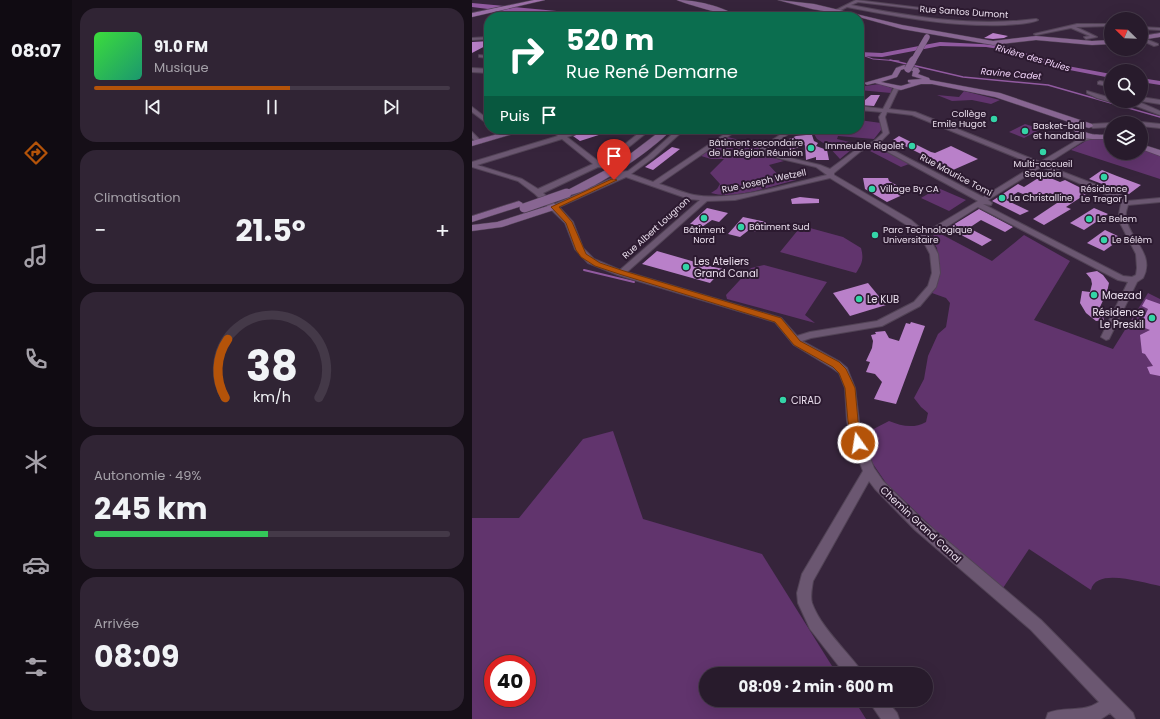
<!DOCTYPE html>
<html lang="fr">
<head>
<meta charset="utf-8">
<style>
  body { margin:0; font-family:Poppins,sans-serif; background:#302434; color:#f1f3f6; height:100vh; display:flex; flex-direction:column; font-size:15px; white-space:nowrap }
  * { box-sizing:border-box; margin:0 }
  p { font-size:13px; color:#a5a1a9 }
  .icon { flex:none; width:22px; height:22px; fill:none; stroke:currentColor; stroke-width:2; stroke-linecap:round; stroke-linejoin:round }
  .map { position:relative; flex:1; overflow:hidden }
  .side { display:flex; flex-direction:column; gap:8px; padding:8px; background:#160f18; width:400px }
  .side>* { flex:none }
  .guide { position:absolute; left:12px; top:12px; width:380px; height:122px; border-radius:16px; box-shadow:0 4px 16px #0002,0 0 0 1px #443948; background:#0b6e4f; color:#fff; overflow:hidden }
  .needle { width:26px; rotate:293deg }
  .buttons { position:absolute; left:632px; top:12px; display:grid; gap:8px }
  .buttons a { display:grid; place-items:center; width:44px; height:44px; border-radius:50%; background:#281b2c; box-shadow:0 4px 16px #0002,0 0 0 1px #443948; font-size:20px }
  .speed { position:absolute; left:12px; top:655px; display:flex; gap:8px; font-size:20px; font-weight:700; text-align:center }
  .speed>* { display:grid; place-content:center; width:52px; height:52px; border-radius:50%; background:#281b2c; box-shadow:0 4px 16px #0002,0 0 0 1px #443948; line-height:1 }
  .speed .limit { border:6px solid #d22; background:#fff; color:#111 }
  .pin { position:absolute; display:grid; place-items:center; width:34px; height:34px; color:#fff; margin:-41px -17px; border-radius:50% 50% 50% 0; rotate:-45deg; box-shadow:0 0 4px #0007 }
  .pin .icon { rotate:45deg }
  .me { position:absolute; width:44px; margin:-22px; rotate:347deg; stroke-linejoin:round; filter:drop-shadow(0 0 3px #0008) }
  .turn { display:flex; align-items:center; gap:14px; height:84px; padding:0 16px; font-size:18px }
  .turn .icon { width:52px; height:52px; stroke-width:2.5 }
  .turn b { display:block; font-size:28px; line-height:34px }
  .then { display:flex; align-items:center; height:38px; padding:0 16px; background:#0003; gap:8px; font-size:15px }
  .big { font-size:30px; font-weight:700; line-height:1.1 }
  .side .card { flex:1; display:flex; flex-direction:column; justify-content:center; gap:6px; min-width:0; padding:0 14px; border-radius:16px; background:#302434 }
  .side .dial { align-items:center; gap:0 }
  .dial svg { height:104px; overflow:visible; fill:none; stroke:#443948; stroke-width:7; stroke-linecap:round; text-anchor:middle }
  .dial text { fill:#f1f3f6; stroke:none }
  .song { display:flex; align-items:center; gap:12px }
  .cover { width:48px; height:48px; border-radius:6px; background:linear-gradient(135deg,hsl(120 70% 55%),hsl(160 70% 35%)) }
  .played { height:4px; border-radius:2px; background:linear-gradient(90deg,#b45309 55%,#443948 55%) }
  .keys { display:flex; justify-content:space-around; direction:ltr }
  .heat { display:flex; justify-content:space-between; align-items:center; font-size:22px; direction:ltr }
  .charge { height:6px; border-radius:3px; background:linear-gradient(90deg,#34c759 49%,#443948 0) }
  .trip { position:absolute; left:227px; top:667px; width:234px; height:40px; border-radius:20px; background:#281b2c; box-shadow:0 4px 16px #0002,0 0 0 1px #443948; font-weight:700; line-height:40px; text-align:center }
  main { display:flex; flex:1; min-height:0 }
  .tab-bar { display:flex; flex-direction:column; width:72px; justify-content:space-around; align-items:center; background:#100b12; color:#a5a1a9 }
  .tab-bar .icon { width:28px; height:28px }
  .tab-bar .current { color:#b45309 }
  .tab-bar b { font-size:18px; color:#f1f3f6 }
  .map>svg:first-child { display:block }
  .green { fill:#61346d; fill-rule:evenodd }
  .lines { fill:none; stroke-linecap:round; stroke-linejoin:round }
  .stream-far2 { stroke:#915aa0; stroke-width:1 }
  .stream-far1 { stroke:#915aa0; stroke-width:1.5 }
  .stream { stroke:#915aa0; stroke-width:2 }
  .river { fill:#915aa0; fill-rule:evenodd }
  .building { fill:#b980c9 }
  .minor-casing { stroke:#524356; stroke-width:2 }
  .major-casing { stroke:#524356; stroke-width:1 }
  .highway-casing { stroke:#524356; stroke-width:1 }
  .minor { fill:#6b5771; fill-rule:evenodd }
  .major { fill:#886692; fill-rule:evenodd }
  .highway { fill:#9c70a8; fill-rule:evenodd }
  .major-bridge-far2-casing { stroke:#524356; stroke-width:6; stroke-linecap:butt }
  .major-bridge-far1-casing { stroke:#524356; stroke-width:8; stroke-linecap:butt }
  .major-bridge-casing { stroke:#524356; stroke-width:10; stroke-linecap:butt }
  .major-bridge-far2 { stroke:#886692; stroke-width:5.5 }
  .major-bridge-far1 { stroke:#886692; stroke-width:7 }
  .major-bridge { stroke:#886692; stroke-width:9 }
  .route { fill:#b45309; stroke:#753606 }
  .poi-dot { fill:#34d4a7; stroke:#2c1a30; stroke-width:1.5 }
  .labels { text-anchor:middle; stroke-width:4; stroke-linejoin:round; paint-order:stroke }
  .far-street-label { font-size:9px; fill:#eadeed; stroke:#2c1a30 }
  .far-water-label { font-size:9px; font-style:italic; fill:#f2d4fa; stroke:#2c1a30 }
  .far-poi-label { font-size:9px; fill:#eadeed; stroke:#2c1a30; text-anchor:start }
  .poi-label { font-size:10px; fill:#eadeed; stroke:#2c1a30; text-anchor:start }
  .street-label { font-size:10px; fill:#eadeed; stroke:#2c1a30 }
</style>
</head>
<body>
<main>
<nav class="tab-bar">
<b>08:07</b>
<svg class="icon current" aria-label="directions" viewBox="0 0 24 24"><path d="M12 3l9 9-9 9-9-9zM9 14v-3h6M13 9l2 2-2 2"/></svg>
<svg class="icon" aria-label="music" viewBox="0 0 24 24"><path d="M9 18V5l10-2v13"/><circle cx="6" cy="18" r="3"/><circle cx="16" cy="16" r="3"/></svg>
<svg class="icon" aria-label="phone" viewBox="0 0 24 24"><path d="M5 4h4l2 5-3 2q2 4 5 5l2-3 5 2v4C11 20 4 13 5 4z"/></svg>
<svg class="icon" aria-label="climate" viewBox="0 0 24 24"><path d="M12 3v18M4 7l16 10M4 17L20 7"/></svg>
<svg class="icon" aria-label="car" viewBox="0 0 24 24"><path d="M5 17H2v-5l4-1 3-4h7l3 4 3 1v5h-3M9 17h6M6 11h13"/><circle cx="7" cy="17" r="2"/><circle cx="17" cy="17" r="2"/></svg>
<svg class="icon" aria-label="filters" viewBox="0 0 24 24"><path d="M4 7h16M4 17h16"/><circle cx="9" cy="7" r="2"/><circle cx="15" cy="17" r="2"/></svg>
</nav>
<section class="side">
<div class="card">
<div class="song"><i class="cover"></i><div><b>91.0 FM</b><p>Musique</p></div></div>
<div class="played"></div>
<div class="keys"><svg class="icon" aria-label="previous" viewBox="0 0 24 24"><path d="M18 5L8 12l10 7zM5 5v14"/></svg><svg class="icon" aria-label="pause" viewBox="0 0 24 24"><path d="M8 5v14M16 5v14"/></svg><svg class="icon" aria-label="next" viewBox="0 0 24 24"><path d="M6 5l10 7-10 7zM19 5v14"/></svg></div>
</div>
<div class="card"><p>Climatisation</p>
<div class="heat"><a>−</a><b class="big">21.5°</b><a>+</a></div>
</div>
<div class="card dial"><svg viewBox="0 0 100 80">
<path d="M14 69A42 42 0 1 1 86 69"/>
<path d="M14 69A42 42 0 0 1 16 24" stroke="#b45309"/>
<text x="50" y="56" font-size="32" font-weight="700">38</text>
<text x="50" y="72" font-size="11">km/h</text>
</svg></div>
<div class="card"><p>Autonomie · 49%</p><b class="big">245 km</b><div class="charge"></div></div>
<div class="card"><p>Arrivée</p><b class="big">08:09</b></div>
</section>
<div class="map">
<svg width="688" height="719" viewBox="0 0 688 719">
  <rect width="100%" height="100%" fill="#36243b"/>
  <!-- green -->
  <g class="green">
    <polygon points="407,84 420,88 419,93 387,90 387,87"/>
    <polygon points="492,91 528,100 519,104 500,100 480,101 465,95 487,97"/>
    <polygon points="387,120 409,123 409,130 402,139 366,136 365,139 386,144 368,159 356,146 345,139 339,129 387,129"/>
    <polygon points="553,124 569,129 552,138 537,132"/>
    <path d="M256,137L290,146L284,153L312,161L297,165L308,177H324V180C300,186 262,200 239,193L245,189L248,184L238,173L252,159H239L229,156Z"/>
    <polygon points="637,138 639,138 639,153 669,153 669,148 688,154 688,179 599,150 617,139"/>
    <polygon points="405,147 437,164 429,167 398,151"/>
    <polygon points="466,188 494,200 477,211 449,198"/>
    <path d="M338,228L371,237L389,248C392,259 390,264 384,273L308,252L326,230L335,232Z"/>
    <path d="M465,232L520,261L552,235L598,261L562,320L641,349L676,293L688,299V586C671,583 624,567 619,590L557,549L531,588L463,530L414,483L399,461L390,435L417,421C430,426 441,429 454,422L456,413L449,407L442,398L452,379L456,356L466,334L474,327L478,303L474,298L460,293L468,272L465,248L459,238Z"/>
    <polygon points="292,265 355,282 333,315 343,323 255,299 254,295 279,268"/>
    <path d="M141,431L171,519L290,554L365,674H234V700H382L394,719H0V518H47L111,439ZM21,664H55V698H21Z"/>
  </g>
  <g class="lines">
    <!-- stream-far2 -->
    <polyline class="stream-far2" points="387,54 401,59 427,61"/>
    <!-- stream-far1 -->
    <polyline class="stream-far1" points="418,60 491,77 576,85 688,117"/>
    <!-- stream -->
    <polyline class="stream" points="112,270 162,282"/>
    <!-- river -->
    <g class="river">
      <polygon points="0,3 128,15 131,17 49,13 0,7"/>
      <polygon points="468,42 528,45 590,65 639,74 639,78 587,68 527,49 514,47 468,46 410,57 387,56 387,52 410,53"/>
      <polygon points="669,78 688,81 688,85 669,82"/>
    </g>
  </g>
  <!-- building -->
  <g class="building">
    <polygon points="521,33 536,36 532,38 521,39 512,38"/>
    <polygon points="17,41 17,44 0,53 0,42"/>
    <polygon points="399,95 408,95 402,106 387,105 387,100 393,100"/>
    <polygon points="120,129 128,129 133,133 108,141 101,136"/>
    <polygon points="268,129 285,129 276,135 265,132"/>
    <polygon points="334,135 340,135 342,141 346,143 344,146 355,150 357,160 344,160 344,157 334,160 333,145 318,150 315,142 317,139 324,136"/>
    <polygon points="427,136 459,152 463,153 479,146 506,159 481,170 421,140"/>
    <polygon points="200,147 208,149 181,170 173,167"/>
    <polygon points="630,170 645,176 669,185 657,194 617,179"/>
    <polygon points="571,175 588,182 593,180 617,192 594,207 599,209 572,225 561,219 591,199 578,193 566,200 546,192 534,200 557,211 548,215 520,201 546,184 552,187"/>
    <polygon points="391,178 416,178 417,181 437,192 415,202 393,189"/>
    <polygon points="328,197 347,199 347,203 320,204 319,199"/>
    <polygon points="235,208 256,213 247,222 240,220 230,227 218,224"/>
    <polygon points="622,208 636,214 612,230 598,223"/>
    <polygon points="507,209 541,227 533,232 509,220 497,228 520,240 510,246 476,228"/>
    <polygon points="271,217 294,222 286,232 277,230 268,237 256,234"/>
    <polygon points="633,230 650,238 632,251 615,243"/>
    <polygon points="185,251 237,266 251,269 238,283 170,264"/>
    <polygon points="625,271 631,275 637,283 635,292 628,307 632,320 624,321 614,313 608,303 610,291 618,292 620,284 619,279 614,273"/>
    <polygon points="396,283 414,305 378,316 361,293"/>
    <polygon points="674,299 688,304 688,376 678,374 675,367 681,366 673,354 670,353 668,335 678,330 668,326 676,309 670,306"/>
    <polygon points="439,322 453,326 424,404 402,399 410,382 403,374 394,372 398,362 394,361 400,348 401,341 399,335 404,334 403,332 413,331 417,338 427,341 434,323 438,324"/>
  </g>
  <g class="lines">
    <!-- minor casing -->
    <g class="minor-casing">
      <g id="minor">
        <path d="M384,0L490,13L488,14L386,2L379,5C440,17 501,27 564,19L566,20C558,24 543,24 533,25C480,27 427,17 375,7L365,12L362,11Z"/>
        <polygon points="605,24 639,24 639,26 604,27 625,37 614,39 612,37 618,36 599,28 564,35 562,34"/>
        <polygon points="669,27 688,28 688,30 669,29"/>
        <polygon points="17,37 17,39 0,40 0,38"/>
        <polygon points="669,37 686,44 686,45 682,46 669,40"/>
        <polygon points="7,55 17,56 17,58 7,57"/>
        <polygon points="0,68 17,69 17,73 0,72"/>
        <polygon points="628,81 639,83 639,87 626,84 626,82"/>
        <path d="M429,86L432,88L426,90L417,109L443,112L568,162L607,139L622,136V138L611,141L573,165L648,194L655,201L688,198V202L656,205C655,209 653,213 654,217C656,238 684,254 671,278L665,282L637,339L634,340L629,337L656,282L646,280L506,207L465,233L456,235L466,254L468,273L464,287L448,306L410,326L339,338L330,341L368,362L375,368L383,388L387,421L392,443L402,468L411,481L453,522L569,620L661,713L663,719H644L638,713L629,719H574L576,713C593,706 611,713 627,702L559,630L443,530L403,489L397,481L341,581C340,588 338,596 340,603C348,626 373,649 388,669L391,674H373L338,629L326,603L325,593L330,574L391,471L380,443L375,421L373,388L367,373L360,368L322,345L303,322L146,275L116,263L103,249L93,223L63,194L46,181L0,167V162L86,136L78,129H85L92,134L110,129H119L95,137L126,161L148,148L172,129H179L152,151L131,164L134,166V168L126,167L71,193L83,204L147,175L134,177L131,175L132,174L156,171L176,156L206,129H213L181,158L159,174L181,182L260,129H267L187,184C199,187 211,193 222,195C263,202 315,184 355,175L344,167L288,154V148L317,129H324L294,149L293,152L348,165L358,169L385,149L401,142L411,133L407,117L410,112L387,110V106L411,109L422,88ZM415,112L440,115L563,165L511,197L407,143L417,133L413,117ZM90,139L121,164L66,189L50,179L5,165ZM403,145L506,201L459,229L452,231L439,220L362,175V173L389,151ZM569,167L642,198L649,204L646,219L664,254L665,268L664,275L660,277L651,276L511,204L519,205L520,203L516,200ZM154,177L217,199L228,200L148,270L122,259L111,248L101,222L87,207ZM358,178L433,224L448,235L458,254L460,273L456,286L442,302L405,321L338,332L325,336L309,318L155,272L235,201L263,200Z"/>
        <polygon points="615,91 639,98 639,101 641,101 639,102 625,98 615,93"/>
        <polygon points="669,97 688,100 688,104 669,101"/>
        <polygon points="651,101 667,102 688,111 688,115"/>
        <polygon points="0,107 17,120 17,125 0,112"/>
        <polygon points="669,122 688,124 688,128 669,126 669,123 667,123"/>
        <polygon points="639,123 639,127 621,128 618,126 621,124"/>
        <polygon points="0,132 9,141 9,143 5,143 0,138"/>
        <polygon points="396,700 414,700 425,713 427,719 409,719"/>
      </g>
    </g>
    <!-- major casing -->
    <g class="major-casing">
      <g id="major">
        <path d="M205,0C223,0 251,6 266,17C261,17 210,3 205,0Z"/>
        <polygon points="306,0 342,4 430,25 521,41 564,36 620,41 639,40 639,44 620,45 564,40 521,45 430,29 387,17 340,9"/>
        <polygon points="688,33 688,37 669,40 669,36"/>
        <path d="M432,65L446,68L448,71L446,74L457,78L458,80L528,93L620,124L621,126L617,128L606,125C614,137 626,134 639,135V139H620L610,137L605,134L594,121L523,97L460,84H449L429,90L403,83L395,85L392,83L420,75L424,68ZM432,69L441,71L440,76L450,79L436,80V82L439,83L429,86L409,82L425,77L429,70Z"/>
        <polygon points="45,129 58,129 0,146 0,141"/>
        <path d="M191,129H200C187,145 111,200 92,195L90,193L145,164Z"/>
        <polygon points="669,144 688,150 688,156 669,149"/>
        <polygon points="47,201 52,204 50,206 0,222 0,216"/>
        <polygon points="82,204 87,207 85,209 30,227 0,231 0,225 25,222"/>
      </g>
    </g>
    <!-- highway casing -->
    <g class="highway-casing">
      <polygon id="highway" points="62,0 73,0 0,17 0,13"/>
    </g>
    <!-- minor -->
    <use href="#minor" class="minor"/>
    <!-- major -->
    <use href="#major" class="major"/>
    <!-- highway -->
    <use href="#highway" class="highway"/>
    <!-- major-bridge-far2 casing -->
    <g class="major-bridge-far2-casing">
      <polyline id="major-bridge-far2" points="441,61 455,37"/>
    </g>
    <!-- major-bridge-far1 casing -->
    <g class="major-bridge-far1-casing">
      <polyline id="major-bridge-far1" points="436,69 441,60"/>
    </g>
    <!-- major-bridge casing -->
    <g class="major-bridge-casing">
      <polyline id="major-bridge" points="52,208 95,193"/>
    </g>
    <!-- major-bridge-far2 -->
    <use href="#major-bridge-far2" class="major-bridge-far2"/>
    <!-- major-bridge-far1 -->
    <use href="#major-bridge-far1" class="major-bridge-far1"/>
    <!-- major-bridge -->
    <use href="#major-bridge" class="major-bridge"/>
  </g>
  <!-- route -->
  <polygon class="route" points="140,179 145,180 87,207 100,222 114,254 128,263 152,271 309,318 328,341 367,362 374,369 383,388 386,421 391,443 390,446 386,447 381,443 376,421 373,388 367,373 361,367 322,345 303,322 147,274 123,266 109,257 104,250 94,223 79,207"/>
  <!-- markers -->
  <g class="poi-dot">
    <circle cx="522" cy="119" r="4"/>
    <circle cx="553" cy="131" r="4"/>
    <circle cx="440" cy="146" r="4"/>
    <circle cx="339" cy="148" r="4"/>
    <circle cx="571" cy="152" r="4"/>
    <circle cx="632" cy="177" r="4"/>
    <circle cx="400" cy="189" r="4"/>
    <circle cx="530" cy="198" r="4"/>
    <circle cx="232" cy="218" r="4"/>
    <circle cx="617" cy="219" r="4"/>
    <circle cx="269" cy="227" r="4"/>
    <circle cx="403" cy="235" r="4"/>
    <circle cx="632" cy="240" r="4"/>
    <circle cx="214" cy="267" r="4"/>
    <circle cx="622" cy="295" r="4"/>
    <circle cx="387" cy="299" r="4"/>
    <circle cx="680" cy="318" r="4"/>
    <circle cx="311" cy="400" r="4"/>
  </g>
  <g class="labels">
    <!-- far-street labels -->
    <g class="far-street-label">
      <text transform="translate(492 12) rotate(4)" y="3">Rue Santos Dumont</text>
      <text transform="translate(484 175) rotate(28)" y="3">Rue Maurice Tomi</text>
      <text transform="translate(292 181) rotate(-12)" y="3">Rue Joseph Wetzell</text>
      <text transform="translate(184 228) rotate(-42)" y="3">Rue Albert Lougnon</text>
    </g>
    <!-- far-water labels -->
    <g class="far-water-label">
      <text transform="translate(561 58) rotate(16)" y="3">Rivière des Pluies</text>
      <text transform="translate(539 74) rotate(5)" y="3">Ravine Cadet</text>
    </g>
    <!-- far-poi labels -->
    <g class="far-poi-label">
      <text x="514" y="117" text-anchor="end">Collège<tspan x="514" dy="10">Emile Hugot</tspan></text>
      <text x="561" y="129">Basket-ball<tspan x="561" dy="10">et handball</tspan></text>
      <text x="331" y="146" text-anchor="end">Bâtiment secondaire<tspan x="331" dy="10">de la Région Réunion</tspan></text>
      <text x="432" y="149" text-anchor="end">Immeuble Rigolet</text>
      <text x="571" y="167" text-anchor="middle">Multi-accueil<tspan x="571" dy="10">Sequoia</tspan></text>
      <text x="408" y="192">Village By CA</text>
      <text x="632" y="192" text-anchor="middle">Résidence<tspan x="632" dy="10">Le Tregor 1</tspan></text>
      <text x="538" y="201">La Christalline</text>
      <text x="625" y="222">Le Belem</text>
      <text x="277" y="230">Bâtiment Sud</text>
      <text x="232" y="233" text-anchor="middle">Bâtiment<tspan x="232" dy="10">Nord</tspan></text>
      <text x="411" y="233">Parc Technologique<tspan x="411" dy="10">Universitaire</tspan></text>
      <text x="640" y="243">Le Bélèm</text>
    </g>
    <!-- poi labels -->
    <g class="poi-label">
      <text x="222" y="265">Les Ateliers<tspan x="222" dy="12">Grand Canal</tspan></text>
      <text x="630" y="299">Maezad</text>
      <text x="395" y="303">Le KUB</text>
      <text x="672" y="316" text-anchor="end">Résidence<tspan x="672" dy="12">Le Preskil</tspan></text>
      <text x="319" y="404">CIRAD</text>
    </g>
    <!-- street labels -->
    <g class="street-label">
      <text transform="translate(449 524) rotate(43)" y="4">Chemin Grand Canal</text>
    </g>
  </g>
</svg>
<div class="buttons">
<a><svg class="needle" viewBox="-14 -14 28 28"><path d="M0-13l5 13h-10z" fill="#e53935"/><path d="M0 13l5-13h-10z" fill="#a5a1a9"/></svg></a>
<a><svg class="icon" aria-label="search" viewBox="0 0 24 24"><circle cx="10" cy="10" r="6"/><path d="M15 15l6 6"/></svg></a>
<a><svg class="icon" aria-label="layers" viewBox="0 0 24 24"><path d="M12 4l9 5-9 5-9-5zM3 14l9 5 9-5"/></svg></a>
</div>
<div class="speed"><div class="limit">40</div></div>
<div class="pin" style="left:142px;top:180px;background:#d93025"><svg class="icon" aria-label="arrive" viewBox="0 0 24 24"><path d="M6 21V4h12l-3 4 3 4H6"/></svg></div>
<svg class="me" style="left:386px;top:443px" viewBox="-20 -20 40 40"><circle r="17" fill="#b45309" stroke="#fff" stroke-width="3"/><path d="M0-11L8 9 0 5-8 9z" fill="#fff"/></svg>
<div class="trip">08:09 · 2 min · 600 m</div>
<div class="guide">
<div class="turn"><svg class="icon" aria-label="right" viewBox="0 0 24 24"><path d="M7 20v-9h11M14 6l5 5-5 5"/></svg><div><b>520 m</b>Rue René Demarne</div></div>
<div class="then">Puis<svg class="icon" aria-label="arrive" viewBox="0 0 24 24"><path d="M6 21V4h12l-3 4 3 4H6"/></svg></div>
</div>
</div>
</main>
</body>
</html>
